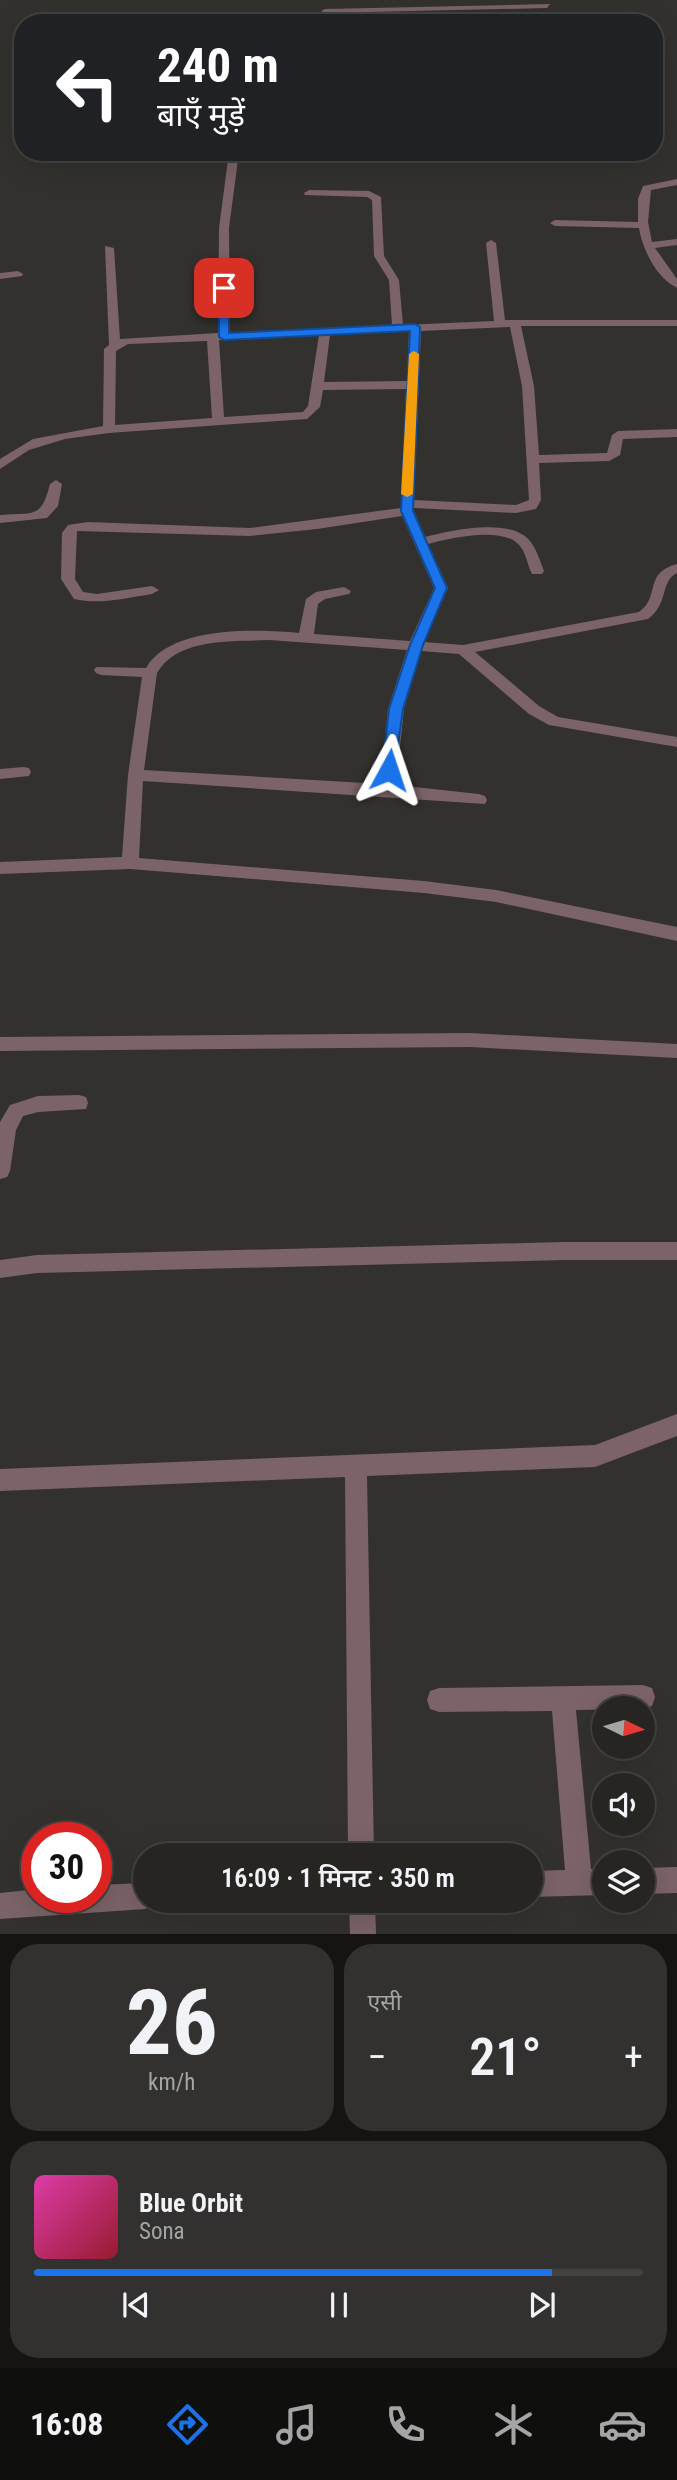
<!DOCTYPE html>
<html lang="hi">
<head>
<meta charset="utf-8">
<style>
  body { margin:0; font-family:"Roboto Condensed","Noto Sans Devanagari",sans-serif; background:#32312f; color:#f1f3f6; height:100vh; display:flex; flex-direction:column; font-size:26px; white-space:nowrap }
  * { box-sizing:border-box; margin:0 }
  p { font-size:23px; color:#a4a5a5 }
  .icon { flex:none; width:38px; height:38px; fill:none; stroke:currentColor; stroke-width:2; stroke-linecap:round; stroke-linejoin:round }
  .map { position:relative; height:1934px; overflow:hidden }
  .drawer { display:flex; flex-direction:column; gap:10px; padding:10px; background:#151413; flex:1 }
  .drawer>* { flex:none }
  .guide { position:absolute; left:14px; top:14px; width:649px; height:147px; border-radius:28px; box-shadow:0 7px 28px #0002,0 0 0 2px #424240; background:#202124; color:#fff; overflow:hidden }
  .needle { width:46px; rotate:95deg }
  .tools { position:absolute; left:592px; top:1696px; display:grid; gap:14px }
  .tools a { display:grid; place-items:center; width:63px; height:63px; border-radius:50%; background:#262522; box-shadow:0 7px 28px #0002,0 0 0 2px #424240; font-size:35px }
  .speed { position:absolute; left:21px; top:1822px; display:flex; gap:14px; font-size:35px; font-weight:700; text-align:center }
  .speed>* { display:grid; place-content:center; width:91px; height:91px; border-radius:50%; background:#262522; box-shadow:0 7px 28px #0002,0 0 0 2px #424240; line-height:1 }
  .speed .limit { border:10px solid #d22; background:#fff; color:#111 }
  .pin { position:absolute; display:grid; place-items:center; width:60px; height:60px; color:#fff; margin:-30px; border-radius:14px; box-shadow:0 4px 10px #0006 }
  .me { position:absolute; width:77px; margin:-38px; rotate:5deg; stroke-linejoin:round; filter:drop-shadow(0 0 5px #0008) }
  .turn { display:flex; align-items:center; gap:24px; height:147px; padding:0 28px; font-size:32px }
  .turn .icon { width:91px; height:91px; stroke-width:2.5 }
  .turn b { display:block; font-size:49px; line-height:60px }
  .big { font-size:52px; font-weight:600; line-height:1.1 }
  .drawer .tile { flex:1; display:flex; flex-direction:column; justify-content:center; gap:10px; min-width:0; padding:0 24px; border-radius:28px; background:#32312f }
  .drawer .dial { align-items:center; gap:0 }
  .dial b { font-size:91px; line-height:1 }
  .song { display:flex; align-items:center; gap:21px }
  .cover { width:84px; height:84px; border-radius:10px; background:linear-gradient(135deg,hsl(320 70% 55%),hsl(350 70% 35%)) }
  .played { height:7px; border-radius:4px; background:linear-gradient(90deg,#1a73e8 85%,#424240 85%) }
  .keys { display:flex; justify-content:space-around; direction:ltr }
  .heat { display:flex; justify-content:space-between; align-items:center; font-size:38px; direction:ltr }
  .drawer .tiles { flex:1; display:grid; gap:10px; grid-template-columns:1fr 1fr }
  .tile:last-child { grid-column:span 2 }
  .trip { position:absolute; left:133px; top:1843px; width:410px; height:70px; border-radius:35px; background:#262522; box-shadow:0 7px 28px #0002,0 0 0 2px #424240; font-weight:600; line-height:70px; text-align:center }
  .dock { display:flex; height:112px; justify-content:space-around; align-items:center; background:#0f0f0e; color:#a4a5a5 }
  .dock .icon { width:49px; height:49px }
  .dock .current { color:#1a73e8 }
  .dock b { font-size:32px; color:#f1f3f6 }
  .map>svg:first-child { display:block }
  .lines { fill:none; stroke-linecap:round; stroke-linejoin:round }
  .minor { fill:#7b6367; fill-rule:evenodd }
  .route { fill:#1a73e8; stroke:#114b97; stroke-width:2 }
  .slow { fill:#f59e0b }
</style>
</head>
<body>
<div class="map">
<svg width="677" height="1934" viewBox="0 0 677 1934">
  <rect width="100%" height="100%" fill="#32312e"/>
  <g class="lines">
    <!-- minor -->
    <g class="minor">
      <polygon points="550,4 547,8 325,13 321,11 325,9"/>
      <path d="M229,152H239L229,228L230,333L392,325L389,280L374,256L372,200L367,197L305,195L304,193L309,190L369,191L381,197L384,256L399,280L403,325L494,321L486,243L491,240L496,243L505,320H677V326H521L534,386L539,455L607,453L612,435L618,431L677,429V437L623,439L620,455L609,461L539,463L541,500L536,509L516,513L414,508V511L425,537C451,530 511,517 530,541C537,550 540,561 544,571L542,574H532C527,565 526,550 517,543C499,527 450,538 428,544L448,588L424,642L463,645L639,612C661,597 643,573 677,564V573C660,581 669,604 648,619L475,652L539,706L558,717L677,737V747L549,725L529,714L459,654L421,651L404,709L396,785L479,794L485,796L487,800L485,804L143,781L139,858L424,881L496,890L677,927V941L496,902L424,893L130,869L0,874V862L122,857L128,775L142,677L101,675L96,673L94,670L96,667L146,668C170,626 256,629 299,633L306,599L316,592L344,587L351,591L349,594L325,599L318,604L314,634L410,641L434,588L402,516L317,529L250,536L77,531L75,579L83,592L97,594L152,586L159,590L152,594C126,598 100,605 74,599L61,579L62,533L68,525L88,522L250,528L401,508L406,389L323,390L320,407L307,419L109,433L65,439L29,450L0,469V459L33,439L103,426L104,349L109,345L105,246L114,248L120,339L218,333L219,228ZM510,327L522,386L529,500L516,505L414,500L421,331ZM409,331L407,381L324,382L330,335ZM319,335L308,406L303,412L224,417L219,340ZM207,341L212,418L115,425L116,351L128,344ZM269,640L407,650L388,709L381,784L144,770L157,673C178,637 233,642 269,640Z"/>
      <path d="M677,179V185L651,190L648,222L652,242L677,239V245L655,248L677,279V288C656,278 642,248 639,228L555,226L550,223L555,220L638,222V199L643,186Z"/>
      <polygon points="18,271 23,274 22,276 0,279 0,273"/>
      <path d="M56,480L62,484L58,506L47,518L0,523V515C33,512 41,520 50,484Z"/>
      <polygon points="23,767 29,768 31,772 29,776 0,779 0,769"/>
      <polygon points="470,1033 677,1044 677,1058 470,1047 0,1051 0,1037"/>
      <polygon points="79,1095 86,1097 88,1103 86,1109 38,1112 23,1116 16,1130 10,1171 7,1177 0,1179 0,1122 10,1105 38,1096"/>
      <polygon points="564,1242 677,1242 677,1260 564,1260 37,1273 0,1278 0,1260 37,1255"/>
      <polygon points="677,1414 677,1436 595,1467 367,1476 374,1855 348,1855 345,1477 0,1491 0,1469 595,1445"/>
      <polygon points="643,1685 652,1688 655,1697 652,1706 643,1709 576,1710 591,1869 604,1869 604,1895 530,1897 530,1871 565,1870 552,1711 439,1712 430,1709 427,1700 430,1691 439,1688"/>
      <polygon points="677,1867 677,1893 642,1894 642,1868"/>
      <polygon points="145,1883 145,1900 156,1900 154,1905 145,1909 0,1919 0,1893 37,1889 37,1897 96,1897 96,1885"/>
      <polygon points="349,1900 375,1900 376,1934 350,1934"/>
    </g>
  </g>
  <!-- route -->
  <polygon class="route" points="224,285 229,288 229,333 415,324 420,327 413,511 447,588 423,645 403,709 394,773 384,773 382,770 389,709 410,645 435,588 401,511 410,331 224,340 219,337 219,288"/>
  <!-- slow -->
  <polygon class="slow" points="414,351 419,354 413,494 407,497 401,494 409,354"/>
</svg>
<div class="tools">
<a><svg class="needle" viewBox="-14 -14 28 28"><path d="M0-13l5 13h-10z" fill="#e53935"/><path d="M0 13l5-13h-10z" fill="#a4a5a5"/></svg></a>
<a><svg class="icon" aria-label="sound" viewBox="0 0 24 24"><path d="M4 9h4l5-4v14l-5-4H4zM17 9q2 3 0 6"/></svg></a>
<a><svg class="icon" aria-label="layers" viewBox="0 0 24 24"><path d="M12 4l9 5-9 5-9-5zM3 14l9 5 9-5"/></svg></a>
</div>
<div class="speed"><div class="limit">30</div></div>
<div class="pin" style="left:224px;top:288px;background:#d93025"><svg class="icon" aria-label="arrive" viewBox="0 0 24 24"><path d="M6 21V4h12l-3 4 3 4H6"/></svg></div>
<svg class="me" style="left:389px;top:770px" viewBox="-20 -20 40 40"><path d="M0-17L14 15 0 8-14 15z" fill="#1a73e8" stroke="#fff" stroke-width="4"/></svg>
<div class="trip">16:09 · 1 मिनट · 350 m</div>
<div class="guide">
<div class="turn"><svg class="icon" aria-label="left" viewBox="0 0 24 24"><path d="M17 20v-9H6M10 6l-5 5 5 5"/></svg><div><b>240 m</b>बाएँ मुड़ें</div></div>
</div>
</div>
<section class="drawer">
<div class="tiles">
<div class="tile dial"><b>26</b><p>km/h</p></div>
<div class="tile"><p>एसी</p>
<div class="heat"><a>−</a><b class="big">21°</b><a>+</a></div>
</div>
<div class="tile">
<div class="song"><i class="cover"></i><div><b>Blue Orbit</b><p>Sona</p></div></div>
<div class="played"></div>
<div class="keys"><svg class="icon" aria-label="previous" viewBox="0 0 24 24"><path d="M18 5L8 12l10 7zM5 5v14"/></svg><svg class="icon" aria-label="pause" viewBox="0 0 24 24"><path d="M8 5v14M16 5v14"/></svg><svg class="icon" aria-label="next" viewBox="0 0 24 24"><path d="M6 5l10 7-10 7zM19 5v14"/></svg></div>
</div>
</div>
</section>
<nav class="dock">
<b>16:08</b>
<svg class="icon current" aria-label="directions" viewBox="0 0 24 24"><path d="M12 3l9 9-9 9-9-9zM9 14v-3h6M13 9l2 2-2 2"/></svg>
<svg class="icon" aria-label="music" viewBox="0 0 24 24"><path d="M9 18V5l10-2v13"/><circle cx="6" cy="18" r="3"/><circle cx="16" cy="16" r="3"/></svg>
<svg class="icon" aria-label="phone" viewBox="0 0 24 24"><path d="M5 4h4l2 5-3 2q2 4 5 5l2-3 5 2v4C11 20 4 13 5 4z"/></svg>
<svg class="icon" aria-label="climate" viewBox="0 0 24 24"><path d="M12 3v18M4 7l16 10M4 17L20 7"/></svg>
<svg class="icon" aria-label="car" viewBox="0 0 24 24"><path d="M5 17H2v-5l4-1 3-4h7l3 4 3 1v5h-3M9 17h6M6 11h13"/><circle cx="7" cy="17" r="2"/><circle cx="17" cy="17" r="2"/></svg>
</nav>
</body>
</html>
